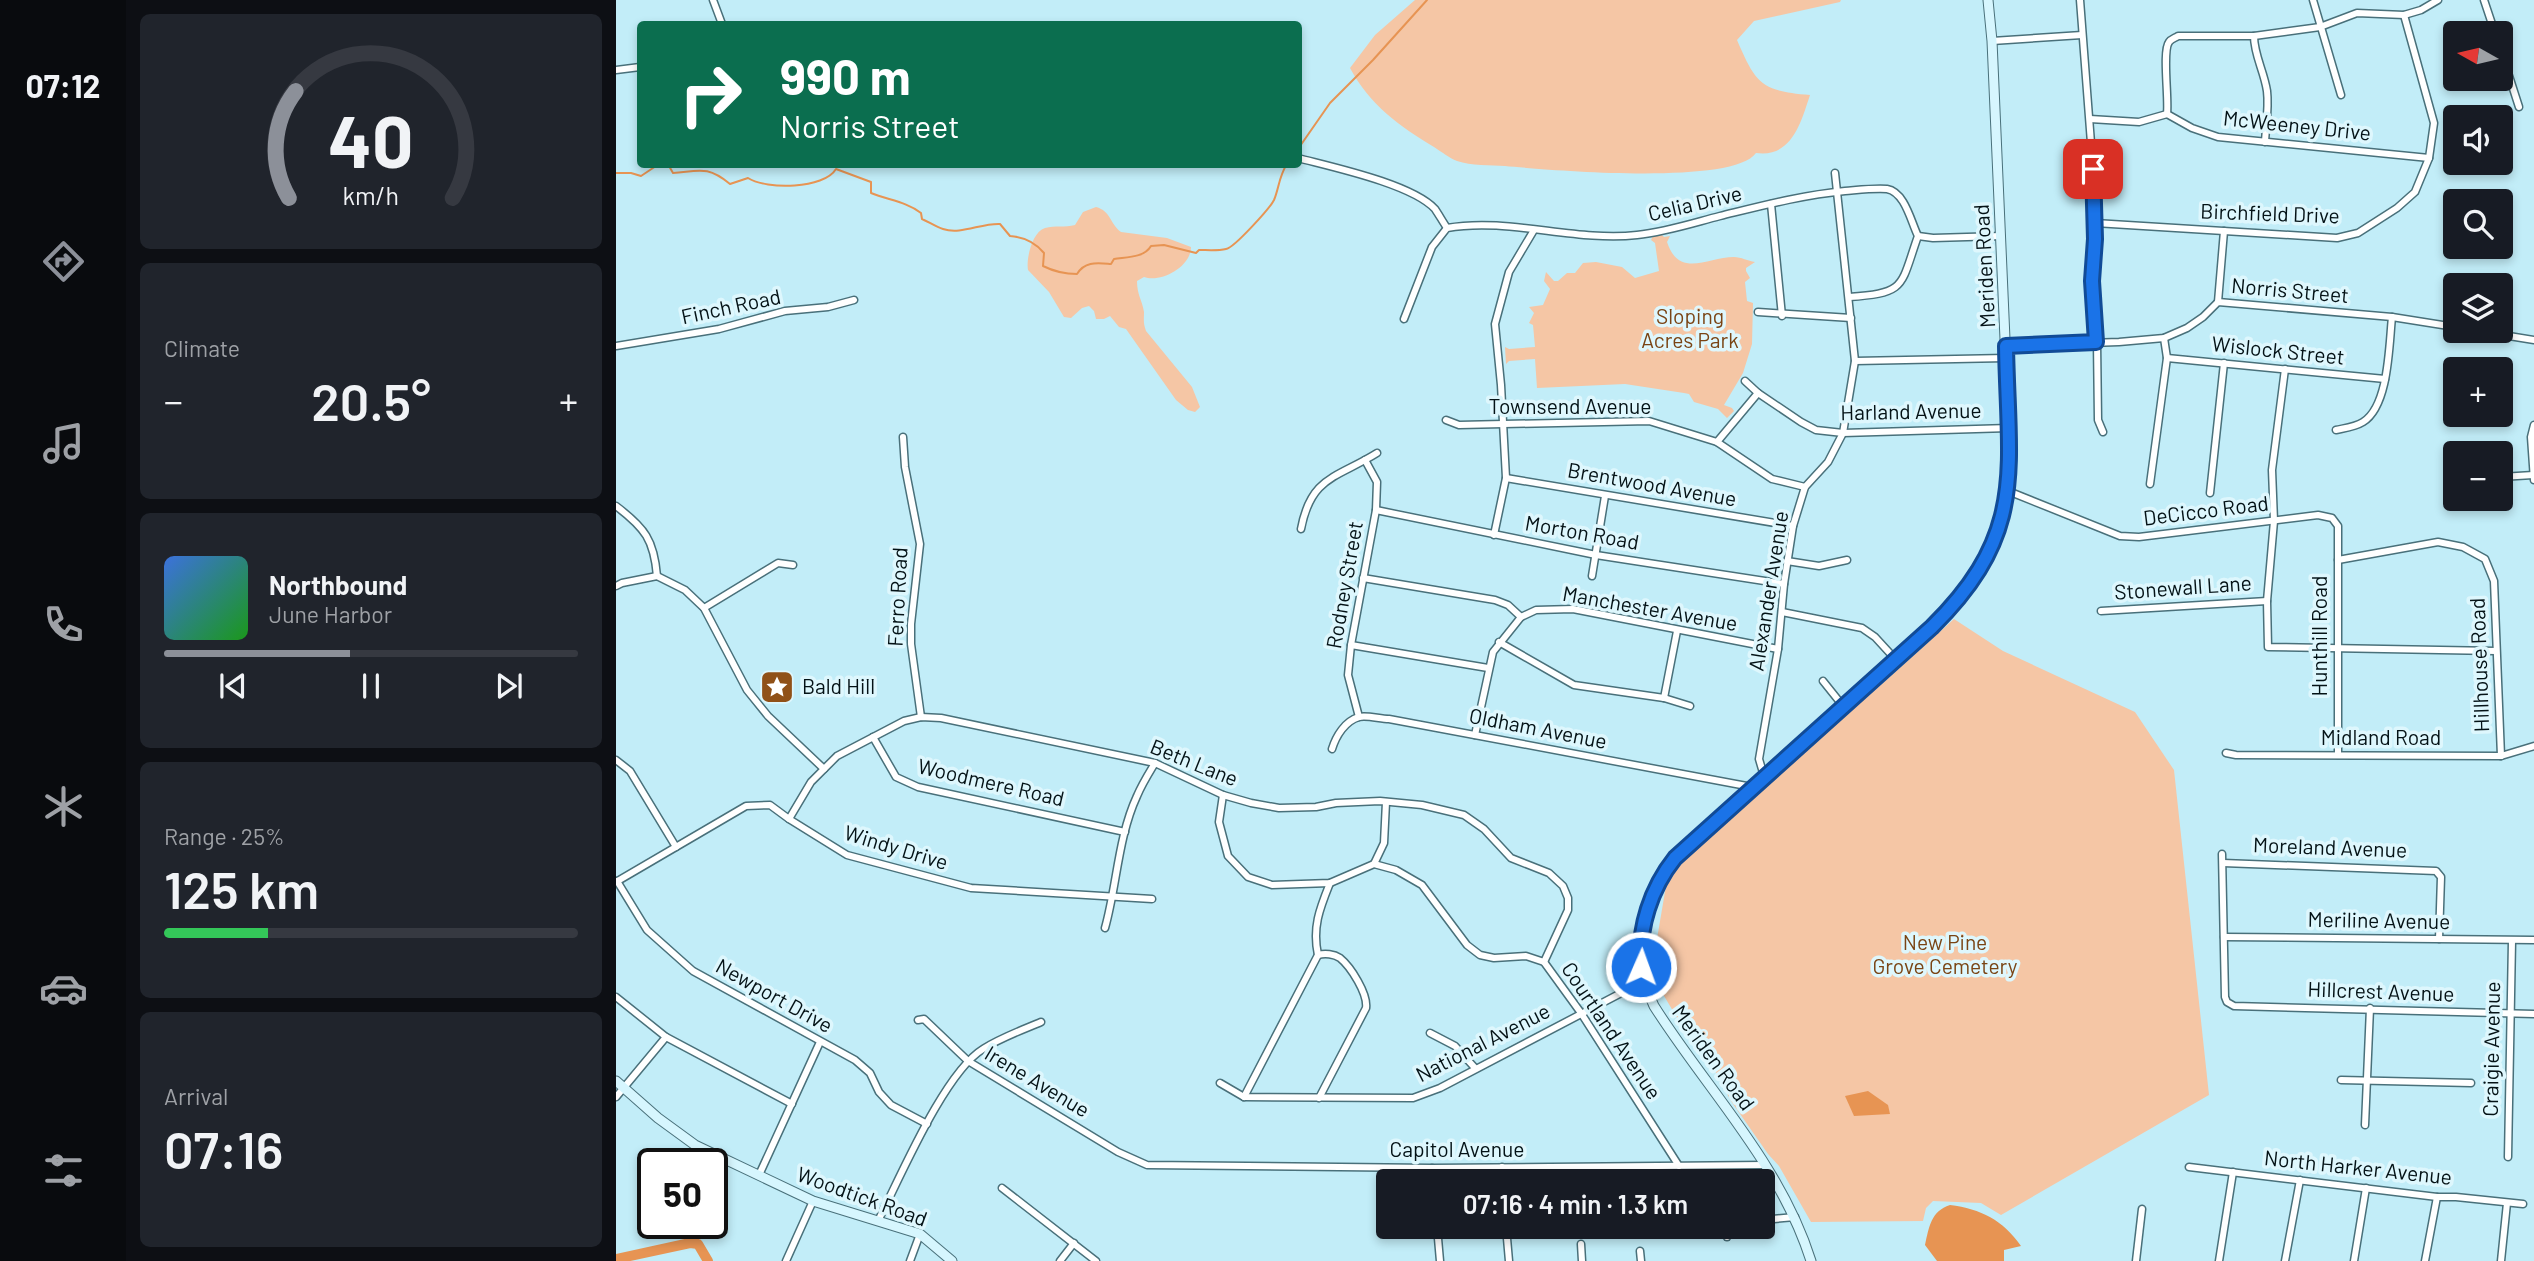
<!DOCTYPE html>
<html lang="en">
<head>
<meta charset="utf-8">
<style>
  body { margin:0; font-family:Barlow,sans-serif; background:#20242c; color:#f1f3f6; height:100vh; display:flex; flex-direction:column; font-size:26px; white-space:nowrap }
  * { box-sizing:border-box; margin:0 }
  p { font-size:23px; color:#9ea1a6 }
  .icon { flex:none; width:38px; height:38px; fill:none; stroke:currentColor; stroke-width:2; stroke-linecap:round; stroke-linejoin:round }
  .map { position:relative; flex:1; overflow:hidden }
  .sheet { display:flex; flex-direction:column; gap:14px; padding:14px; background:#0d0f14; width:490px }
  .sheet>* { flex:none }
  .hud { position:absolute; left:21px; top:21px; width:665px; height:147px; border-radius:7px; box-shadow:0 4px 10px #0003; background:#0b6e4f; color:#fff; overflow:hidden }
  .needle { width:46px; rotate:278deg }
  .controls { position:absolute; left:1827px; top:21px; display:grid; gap:14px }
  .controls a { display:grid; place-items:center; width:70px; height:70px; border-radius:7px; background:#171b24; box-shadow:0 4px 10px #0003; font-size:35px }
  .speed { position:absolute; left:21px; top:1148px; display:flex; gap:14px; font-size:35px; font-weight:700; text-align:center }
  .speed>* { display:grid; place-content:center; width:91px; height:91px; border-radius:50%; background:#171b24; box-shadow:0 4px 10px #0003; line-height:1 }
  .speed .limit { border:4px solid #111; border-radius:10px; background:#fff; color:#111 }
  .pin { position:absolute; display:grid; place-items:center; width:60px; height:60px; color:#fff; margin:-30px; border-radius:14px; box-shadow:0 4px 10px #0006 }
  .me { position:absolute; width:77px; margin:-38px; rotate:2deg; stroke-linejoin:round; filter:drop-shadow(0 0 5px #0008) }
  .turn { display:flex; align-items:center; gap:24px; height:147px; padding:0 28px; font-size:32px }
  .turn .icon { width:91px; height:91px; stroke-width:2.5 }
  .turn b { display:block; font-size:49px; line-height:60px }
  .big { font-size:52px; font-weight:600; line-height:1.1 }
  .sheet .card { flex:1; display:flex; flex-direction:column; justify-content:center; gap:10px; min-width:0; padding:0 24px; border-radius:10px; background:#20242c }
  .sheet .dial { align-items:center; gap:0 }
  .dial svg { height:182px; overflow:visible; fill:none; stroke:#363941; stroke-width:7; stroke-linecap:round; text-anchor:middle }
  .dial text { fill:#f1f3f6; stroke:none }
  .song { display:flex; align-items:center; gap:21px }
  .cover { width:84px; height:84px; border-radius:10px; background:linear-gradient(135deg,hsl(220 70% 55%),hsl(120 70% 35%)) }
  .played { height:7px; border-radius:4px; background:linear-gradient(90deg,#8c9099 45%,#363941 45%) }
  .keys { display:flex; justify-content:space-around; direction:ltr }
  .heat { display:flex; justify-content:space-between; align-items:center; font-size:38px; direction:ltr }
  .charge { height:10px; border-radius:5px; background:linear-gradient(90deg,#34c759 25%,#363941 0) }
  .trip { position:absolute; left:760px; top:1169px; width:399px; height:70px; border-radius:7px; background:#171b24; box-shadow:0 4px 10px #0003; font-weight:600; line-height:70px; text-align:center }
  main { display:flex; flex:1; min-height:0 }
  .menu { display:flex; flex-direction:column; width:126px; justify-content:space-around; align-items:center; background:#090b0e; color:#9ea1a6 }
  .menu .icon { width:49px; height:49px }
  .menu .active { color:#8c9099 }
  .menu b { font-size:32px; color:#f1f3f6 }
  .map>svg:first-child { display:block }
  .green { fill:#f5c6a5 }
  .water { fill:#e79453 }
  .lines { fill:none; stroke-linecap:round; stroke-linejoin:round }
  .stream { stroke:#e79453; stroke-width:2 }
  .river { stroke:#e79453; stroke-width:10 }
  .minor-casing { stroke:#49707a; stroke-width:9 }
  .secondary-casing { stroke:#49707a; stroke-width:11 }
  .minor { stroke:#fff; stroke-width:6 }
  .secondary { stroke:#d6f6fe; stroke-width:9 }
  .route-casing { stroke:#114b97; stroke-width:18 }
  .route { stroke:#1a73e8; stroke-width:12 }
  .labels { text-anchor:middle; stroke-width:7; stroke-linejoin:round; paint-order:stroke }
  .street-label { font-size:21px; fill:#041216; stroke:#def7fd }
  .park-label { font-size:21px; fill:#7a4414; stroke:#def7fd }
  .poi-label { font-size:21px; fill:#041216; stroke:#def7fd; text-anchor:start }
</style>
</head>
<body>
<main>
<nav class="menu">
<b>07:12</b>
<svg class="icon active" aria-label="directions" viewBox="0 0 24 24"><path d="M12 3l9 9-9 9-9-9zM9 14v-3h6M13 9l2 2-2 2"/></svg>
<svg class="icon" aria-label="music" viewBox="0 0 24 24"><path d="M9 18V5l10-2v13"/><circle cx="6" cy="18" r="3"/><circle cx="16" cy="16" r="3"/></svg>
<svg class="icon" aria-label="phone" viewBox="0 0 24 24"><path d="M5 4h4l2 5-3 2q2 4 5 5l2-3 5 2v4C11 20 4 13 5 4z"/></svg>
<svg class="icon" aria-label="climate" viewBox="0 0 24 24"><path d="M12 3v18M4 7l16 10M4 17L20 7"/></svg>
<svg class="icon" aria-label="car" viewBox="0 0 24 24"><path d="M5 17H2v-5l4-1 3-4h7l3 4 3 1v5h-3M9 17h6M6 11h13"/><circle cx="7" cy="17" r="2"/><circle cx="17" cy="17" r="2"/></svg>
<svg class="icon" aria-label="filters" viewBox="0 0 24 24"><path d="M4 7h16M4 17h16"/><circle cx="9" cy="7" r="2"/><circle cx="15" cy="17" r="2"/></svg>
</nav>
<section class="sheet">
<div class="card dial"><svg viewBox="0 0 100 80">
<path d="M14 69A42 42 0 1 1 86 69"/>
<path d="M14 69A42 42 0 0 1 17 22" stroke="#8c9099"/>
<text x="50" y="56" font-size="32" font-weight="700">40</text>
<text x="50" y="72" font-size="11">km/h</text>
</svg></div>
<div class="card"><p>Climate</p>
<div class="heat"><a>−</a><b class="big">20.5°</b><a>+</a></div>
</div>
<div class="card">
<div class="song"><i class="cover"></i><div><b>Northbound</b><p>June Harbor</p></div></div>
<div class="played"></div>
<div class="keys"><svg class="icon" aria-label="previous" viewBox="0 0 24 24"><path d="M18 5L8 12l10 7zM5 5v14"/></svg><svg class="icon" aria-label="pause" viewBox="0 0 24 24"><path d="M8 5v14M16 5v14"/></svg><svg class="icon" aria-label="next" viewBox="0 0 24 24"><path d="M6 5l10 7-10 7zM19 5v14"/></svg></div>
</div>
<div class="card"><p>Range · 25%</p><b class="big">125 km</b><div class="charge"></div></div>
<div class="card"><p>Arrival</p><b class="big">07:16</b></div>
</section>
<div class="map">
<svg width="1918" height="1261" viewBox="0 0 1918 1261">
  <rect width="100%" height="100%" fill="#c2edf8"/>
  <!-- green -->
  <g class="green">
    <path d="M799,0H1225L1224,2L1138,21L1121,40C1140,84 1145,91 1194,95C1185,122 1176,158 1140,153C1117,186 932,170 889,166C875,165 855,166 841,161C833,158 826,152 818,147C783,126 754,105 734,68L759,35Z"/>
    <path d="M480,207C495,211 494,224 505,232L551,238L575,247C575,267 545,283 528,277L521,281C521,295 526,300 528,312C528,320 527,323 530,331L576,387L584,407L579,412L572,410L560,400L510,329L503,327L494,316L488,319H480L478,311L473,306L466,308L455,318L448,317L433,292L412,270C410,259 416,232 429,228C439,225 449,228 459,225L467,212Z"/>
    <path d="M1046,235L1048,237L1054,236L1051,242C1063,279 1092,257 1118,257C1125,257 1132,261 1139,262L1130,268V271L1134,278L1129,282L1131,301L1137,303L1136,344L1127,373L1108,405L1116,408L1118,411L1111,418L1102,409L1078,402L1073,394L1068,393L1009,384L921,388L919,359L893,361L890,364L889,347L893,349L919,347L917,325L913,323L918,313L913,307L927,305L934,289L928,281L930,272L938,281H942L951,273H959L967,263L980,262L1006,267L1019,278L1043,271L1039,243L1035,240L1037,236Z"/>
    <polygon points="1338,619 1387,651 1519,712 1558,770 1593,1095 1385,1215 1365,1203 1317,1201 1310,1208 1307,1221 1195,1222 1163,1166 1152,1154 1115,1101 1099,1071 1076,1043 1035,974 1051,880 1061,864 1131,798 1268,682"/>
  </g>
  <!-- water -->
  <g class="water">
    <polygon points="1252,1091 1272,1105 1274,1114 1238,1116 1229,1096"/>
    <path d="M1334,1205C1365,1209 1387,1220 1405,1246L1388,1250V1261H1321L1309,1245C1313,1227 1315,1211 1334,1205Z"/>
  </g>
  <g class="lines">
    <!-- stream -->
    <g class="stream">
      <polyline points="682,149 714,103 757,60 811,0"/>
      <path d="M48,164L53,166L57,173C83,171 91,165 114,184L132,178C151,190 208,189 220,169L255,182V193C272,200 291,202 305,213L306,219C313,222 320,227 327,229C345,235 365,223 384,224L394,236C408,237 419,242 428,253L427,266C439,272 448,274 461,274C469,261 481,263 495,264L498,259C510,257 528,258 535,246L548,245L580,253L583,250C591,250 602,251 610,249C618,248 654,208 658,200C663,188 663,176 671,164"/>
      <polyline points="0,173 15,173 25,176 43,164"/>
    </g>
    <!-- river -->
    <polyline class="river" points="0,1259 74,1243 82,1244 92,1261"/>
    <!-- minor casing -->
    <g class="minor-casing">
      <g id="minor">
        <polyline points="97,0 106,24"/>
        <polyline points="1464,0 1477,169 1479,239 1476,280 1481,342 1482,420 1487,432"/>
        <polyline points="1697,0 1725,95"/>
        <polyline points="1868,0 1879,33"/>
        <path d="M1638,36C1638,55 1648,71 1651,91C1653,107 1650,125 1649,142"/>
        <polyline points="1376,41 1466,35"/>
        <polyline points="1885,51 1903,107"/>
        <polyline points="0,70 24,67"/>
        <path d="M1551,114C1553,98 1546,51 1553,42C1555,39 1559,38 1562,36H1638L1704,27L1741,13L1788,15L1805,10L1822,0"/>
        <polyline points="1551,114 1576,128 1602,137 1813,158"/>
        <polyline points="1474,119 1523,122 1551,114"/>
        <path d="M682,158C716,167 796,184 819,209C823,215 827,222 831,228"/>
        <polyline points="1155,204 1166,316"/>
        <polyline points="1479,223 1721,238 1742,233 1781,208 1799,192 1813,158 1818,123 1788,15"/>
        <polyline points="1302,236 1317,238 1385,236"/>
        <polyline points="1602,302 1608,231"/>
        <polyline points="1142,312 1235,318"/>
        <path d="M788,319L816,247L831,228C892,217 959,242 1021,235C1050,232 1077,223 1104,216C1145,206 1186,195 1229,191C1242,190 1258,188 1271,189C1289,192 1295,222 1302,236C1284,287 1291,293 1233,297"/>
        <polyline points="1862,331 1918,340"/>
        <polyline points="0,346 103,329 169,311 212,307 238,300"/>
        <polyline points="1390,346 1503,342 1548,338 1571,328 1587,317 1602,302 1776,317 1839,327"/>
        <polyline points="1551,358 1769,379"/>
        <polyline points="1239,361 1390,358"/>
        <polyline points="1669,369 1656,470 1658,521 1651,601 1652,647 1880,651"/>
        <polyline points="1129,381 1142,393 1185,422 1200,430 1227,433 1393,428"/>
        <polyline points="830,420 843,425 1033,421 1101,442 1156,479 1189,487"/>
        <polyline points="1918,425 1915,437 1918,480"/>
        <path d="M1720,430C1729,428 1739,427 1747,422C1773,406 1773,345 1776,317"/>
        <polyline points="287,437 289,467 304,544 295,624 295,644 305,717"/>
        <polyline points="1101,442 1142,393"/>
        <polyline points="1885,477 1917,475"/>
        <polyline points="890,478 1177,526"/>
        <polyline points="1534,484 1551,358 1548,338"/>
        <polyline points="1392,491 1504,536 1523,537 1702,515 1716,518 1722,526 1722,755"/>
        <polyline points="1594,493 1608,363"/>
        <path d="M0,506C29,528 38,540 41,576"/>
        <polyline points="760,510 980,555 1168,584"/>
        <path d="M685,529C695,476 721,478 761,453"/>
        <polyline points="878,535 890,478 885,385 879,324 893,272 918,230"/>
        <polyline points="1722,560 1822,542 1847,547 1869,559 1878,581 1885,756"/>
        <polyline points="1171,561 1203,566 1231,560"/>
        <polyline points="976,576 989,496"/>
        <polyline points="747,578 879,600 892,605 905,617"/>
        <polyline points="0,586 6,583 41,576 69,590 88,608 131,690 152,716 208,769"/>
        <polyline points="88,608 162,563 177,565"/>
        <polyline points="1485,611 1651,601"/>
        <polyline points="1166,612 1246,628 1259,637 1281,661"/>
        <polyline points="883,642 958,685 1048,698 1074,706"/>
        <polyline points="735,645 872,668"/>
        <polyline points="1207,681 1227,706"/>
        <polyline points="1048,698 1061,631"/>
        <polyline points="743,717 732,675 735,645 760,510 761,482 749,460"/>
        <polyline points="859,735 877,652 905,617 920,610 957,609 1162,649"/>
        <polyline points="257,737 280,777 302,787 509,832"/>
        <path d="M716,749C720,736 729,721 743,717C751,715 764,719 773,719L1136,787"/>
        <polyline points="1610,753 1620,755 1885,756 1918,746"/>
        <polyline points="0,760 14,771 60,847"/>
        <polyline points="1148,776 1143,759 1162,649 1168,584 1177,526 1189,487 1212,462 1227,433 1239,361 1219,173"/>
        <polyline points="607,795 603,822 612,856 632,877 656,885 714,883 758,864 780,870 806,885 851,945 864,955 878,958 910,956 928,962 965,1013 1063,1166"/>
        <polyline points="173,819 195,782 221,756 288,721 305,717 325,718 539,763 607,795 635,803 663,808 700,807 720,803 764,801 806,805 848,815 868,829 895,858 933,873 947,886 952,898 952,910 928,962"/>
        <polyline points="1606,854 1609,997 1611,1002 1618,1006 1918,1014"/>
        <polyline points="1607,863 1820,871 1825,877 1823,939"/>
        <polyline points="758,864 768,843 770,802"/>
        <polyline points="1,881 31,930 77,971 239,1060 254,1073 263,1092 275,1105 311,1124"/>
        <polyline points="0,882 130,806 154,805 173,819 231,855 355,888 536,899"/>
        <path d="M489,928C501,885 502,837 521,796C526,784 533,773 539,763"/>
        <polyline points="1608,937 1918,940"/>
        <path d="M702,955C709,953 718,954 724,958C735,967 752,994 750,1008L703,1098"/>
        <polyline points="0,997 50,1037 176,1104"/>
        <polyline points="302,1020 308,1019 352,1061 502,1152 531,1165 816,1168 1149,1165"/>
        <polyline points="814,1033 839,1046 859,1068"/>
        <polyline points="1725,1080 1855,1083"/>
        <polyline points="604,1083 628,1097 797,1098 824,1088 1028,981"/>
        <polyline points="0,1097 50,1037"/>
        <path d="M628,1097L702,955C696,927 704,908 714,883"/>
        <polyline points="1749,1125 1754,1008"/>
        <polyline points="1892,1157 1896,941"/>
        <polyline points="886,1167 887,1181"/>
        <polyline points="1017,1167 1019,1181"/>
        <polyline points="1573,1167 1821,1197 1840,1197 1907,1204"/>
        <polyline points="816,1168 817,1181"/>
        <polyline points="143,1175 204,1042"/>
        <polyline points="386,1188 480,1261"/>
        <polyline points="1146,1220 1179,1217"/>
        <path d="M262,1221C284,1178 328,1073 367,1049C384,1038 406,1030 425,1022"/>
        <polyline points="821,1227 824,1261"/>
        <polyline points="890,1227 893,1261"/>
        <polyline points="1111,1227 1111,1237"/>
        <polyline points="965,1244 966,1261"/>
        <polyline points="1024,1251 1025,1261"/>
        <polyline points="170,1261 197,1201"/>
        <polyline points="294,1261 304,1234"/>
        <polyline points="444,1261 458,1243"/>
        <polyline points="1520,1261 1526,1209"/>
        <polyline points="1603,1261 1617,1172"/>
        <polyline points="1669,1261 1684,1180"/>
        <polyline points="1738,1261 1750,1188"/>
        <polyline points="1809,1261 1821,1197"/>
        <polyline points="1885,1261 1891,1203"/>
      </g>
    </g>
    <!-- secondary casing -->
    <g class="secondary-casing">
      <g id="secondary">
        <polyline points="0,1081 42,1118 79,1145 197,1201 304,1234 336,1261"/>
        <path d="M1195,1261C1164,1163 1092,1091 1038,1006C1016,962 1024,910 1050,870C1065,845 1093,826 1114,807C1152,772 1190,737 1229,704C1278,663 1333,621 1367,566C1387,532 1393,493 1394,454L1376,41L1372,0"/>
      </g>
    </g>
    <!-- minor -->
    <use href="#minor" class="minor"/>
    <!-- secondary -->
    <use href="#secondary" class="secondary"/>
  </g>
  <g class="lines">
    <!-- route casing -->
    <g class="route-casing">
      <path id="route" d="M1025,967C1022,928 1035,888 1059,858L1316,627C1412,532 1392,469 1390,346L1480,342L1476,281L1479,239L1477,169"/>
    </g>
    <!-- route -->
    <use href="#route" class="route"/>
  </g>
  <!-- icons -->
  <defs>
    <g id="sight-square" transform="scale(1.75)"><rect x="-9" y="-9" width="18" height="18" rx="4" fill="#905118" stroke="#def7fd"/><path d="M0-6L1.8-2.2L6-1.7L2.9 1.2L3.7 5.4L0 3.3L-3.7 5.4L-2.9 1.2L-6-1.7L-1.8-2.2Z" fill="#fff"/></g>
  </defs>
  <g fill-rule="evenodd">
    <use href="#sight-square" x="161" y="687"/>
  </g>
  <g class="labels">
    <!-- street labels -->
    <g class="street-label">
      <text transform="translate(1681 126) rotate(6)" y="7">McWeeney Drive</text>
      <text transform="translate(1079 204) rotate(-13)" y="7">Celia Drive</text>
      <text transform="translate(1654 214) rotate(2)" y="7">Birchfield Drive</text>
      <text transform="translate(1369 266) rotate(-93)" y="7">Meriden Road</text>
      <text transform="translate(1674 291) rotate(5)" y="7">Norris Street</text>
      <text transform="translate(115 307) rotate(-12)" y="7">Finch Road</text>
      <text transform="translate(1662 351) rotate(6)" y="7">Wislock Street</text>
      <text x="954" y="414">Townsend Avenue</text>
      <text transform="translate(1295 412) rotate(-1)" y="7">Harland Avenue</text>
      <text transform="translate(1036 485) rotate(10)" y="7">Brentwood Avenue</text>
      <text transform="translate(1590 511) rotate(-7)" y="7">DeCicco Road</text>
      <text transform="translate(966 533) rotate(10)" y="7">Morton Road</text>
      <text transform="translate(729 585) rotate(-80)" y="7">Rodney Street</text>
      <text transform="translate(1567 588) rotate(-4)" y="7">Stonewall Lane</text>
      <text transform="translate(1153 591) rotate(-81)" y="7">Alexander Avenue</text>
      <text transform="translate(282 597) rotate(-87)" y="7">Ferro Road</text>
      <text transform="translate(1034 609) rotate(10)" y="7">Manchester Avenue</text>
      <text transform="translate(1704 636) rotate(-90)" y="7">Hunthill Road</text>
      <text transform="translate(1864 665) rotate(-92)" y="7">Hillhouse Road</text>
      <text transform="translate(922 729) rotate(11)" y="7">Oldham Avenue</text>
      <text x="1765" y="745">Midland Road</text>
      <text transform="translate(578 763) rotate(22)" y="7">Beth Lane</text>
      <text transform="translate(375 783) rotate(13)" y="7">Woodmere Road</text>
      <text transform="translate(280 848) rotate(17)" y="7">Windy Drive</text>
      <text transform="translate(1714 848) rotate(2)" y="7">Moreland Avenue</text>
      <text transform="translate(1763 921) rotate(1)" y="7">Meriline Avenue</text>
      <text transform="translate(1765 992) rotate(2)" y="7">Hillcrest Avenue</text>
      <text transform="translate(158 996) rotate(29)" y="7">Newport Drive</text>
      <text transform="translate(995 1031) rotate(56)" y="7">Courtland Avenue</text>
      <text transform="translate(867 1043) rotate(-27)" y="7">National Avenue</text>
      <text transform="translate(1876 1049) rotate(-89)" y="7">Craigie Avenue</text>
      <text transform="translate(1097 1058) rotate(54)" y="7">Meriden Road</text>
      <text transform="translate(421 1082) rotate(31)" y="7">Irene Avenue</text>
      <text x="841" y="1157">Capitol Avenue</text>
      <text transform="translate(1742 1168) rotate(6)" y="7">North Harker Avenue</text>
      <text transform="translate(246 1197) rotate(20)" y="7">Woodtick Road</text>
    </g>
    <!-- park labels -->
    <g class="park-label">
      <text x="1074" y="324">Sloping<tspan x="1074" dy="24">Acres Park</tspan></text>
      <text x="1329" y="950">New Pine<tspan x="1329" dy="24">Grove Cemetery</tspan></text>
    </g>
    <!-- poi labels -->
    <g class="poi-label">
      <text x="186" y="694">Bald Hill</text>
    </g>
  </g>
</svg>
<div class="controls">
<a><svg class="needle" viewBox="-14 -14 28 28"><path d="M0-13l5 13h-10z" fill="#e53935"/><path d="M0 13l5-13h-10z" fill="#9ea1a6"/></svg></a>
<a><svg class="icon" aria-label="sound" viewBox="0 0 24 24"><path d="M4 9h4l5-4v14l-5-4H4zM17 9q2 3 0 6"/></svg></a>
<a><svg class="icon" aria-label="search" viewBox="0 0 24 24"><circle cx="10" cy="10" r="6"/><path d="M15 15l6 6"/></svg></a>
<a><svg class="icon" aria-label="layers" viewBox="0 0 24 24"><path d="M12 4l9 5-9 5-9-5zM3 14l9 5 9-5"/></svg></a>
<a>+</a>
<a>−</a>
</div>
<div class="speed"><div class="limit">50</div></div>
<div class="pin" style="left:1477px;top:169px;background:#d93025"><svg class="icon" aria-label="arrive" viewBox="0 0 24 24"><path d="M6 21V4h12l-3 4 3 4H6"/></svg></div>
<svg class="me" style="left:1025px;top:967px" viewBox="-20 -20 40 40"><circle r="17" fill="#1a73e8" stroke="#fff" stroke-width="3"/><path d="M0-11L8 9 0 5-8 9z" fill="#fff"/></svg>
<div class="trip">07:16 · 4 min · 1.3 km</div>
<div class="hud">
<div class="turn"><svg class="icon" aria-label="right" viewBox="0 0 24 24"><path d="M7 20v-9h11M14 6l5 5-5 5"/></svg><div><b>990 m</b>Norris Street</div></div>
</div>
</div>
</main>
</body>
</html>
